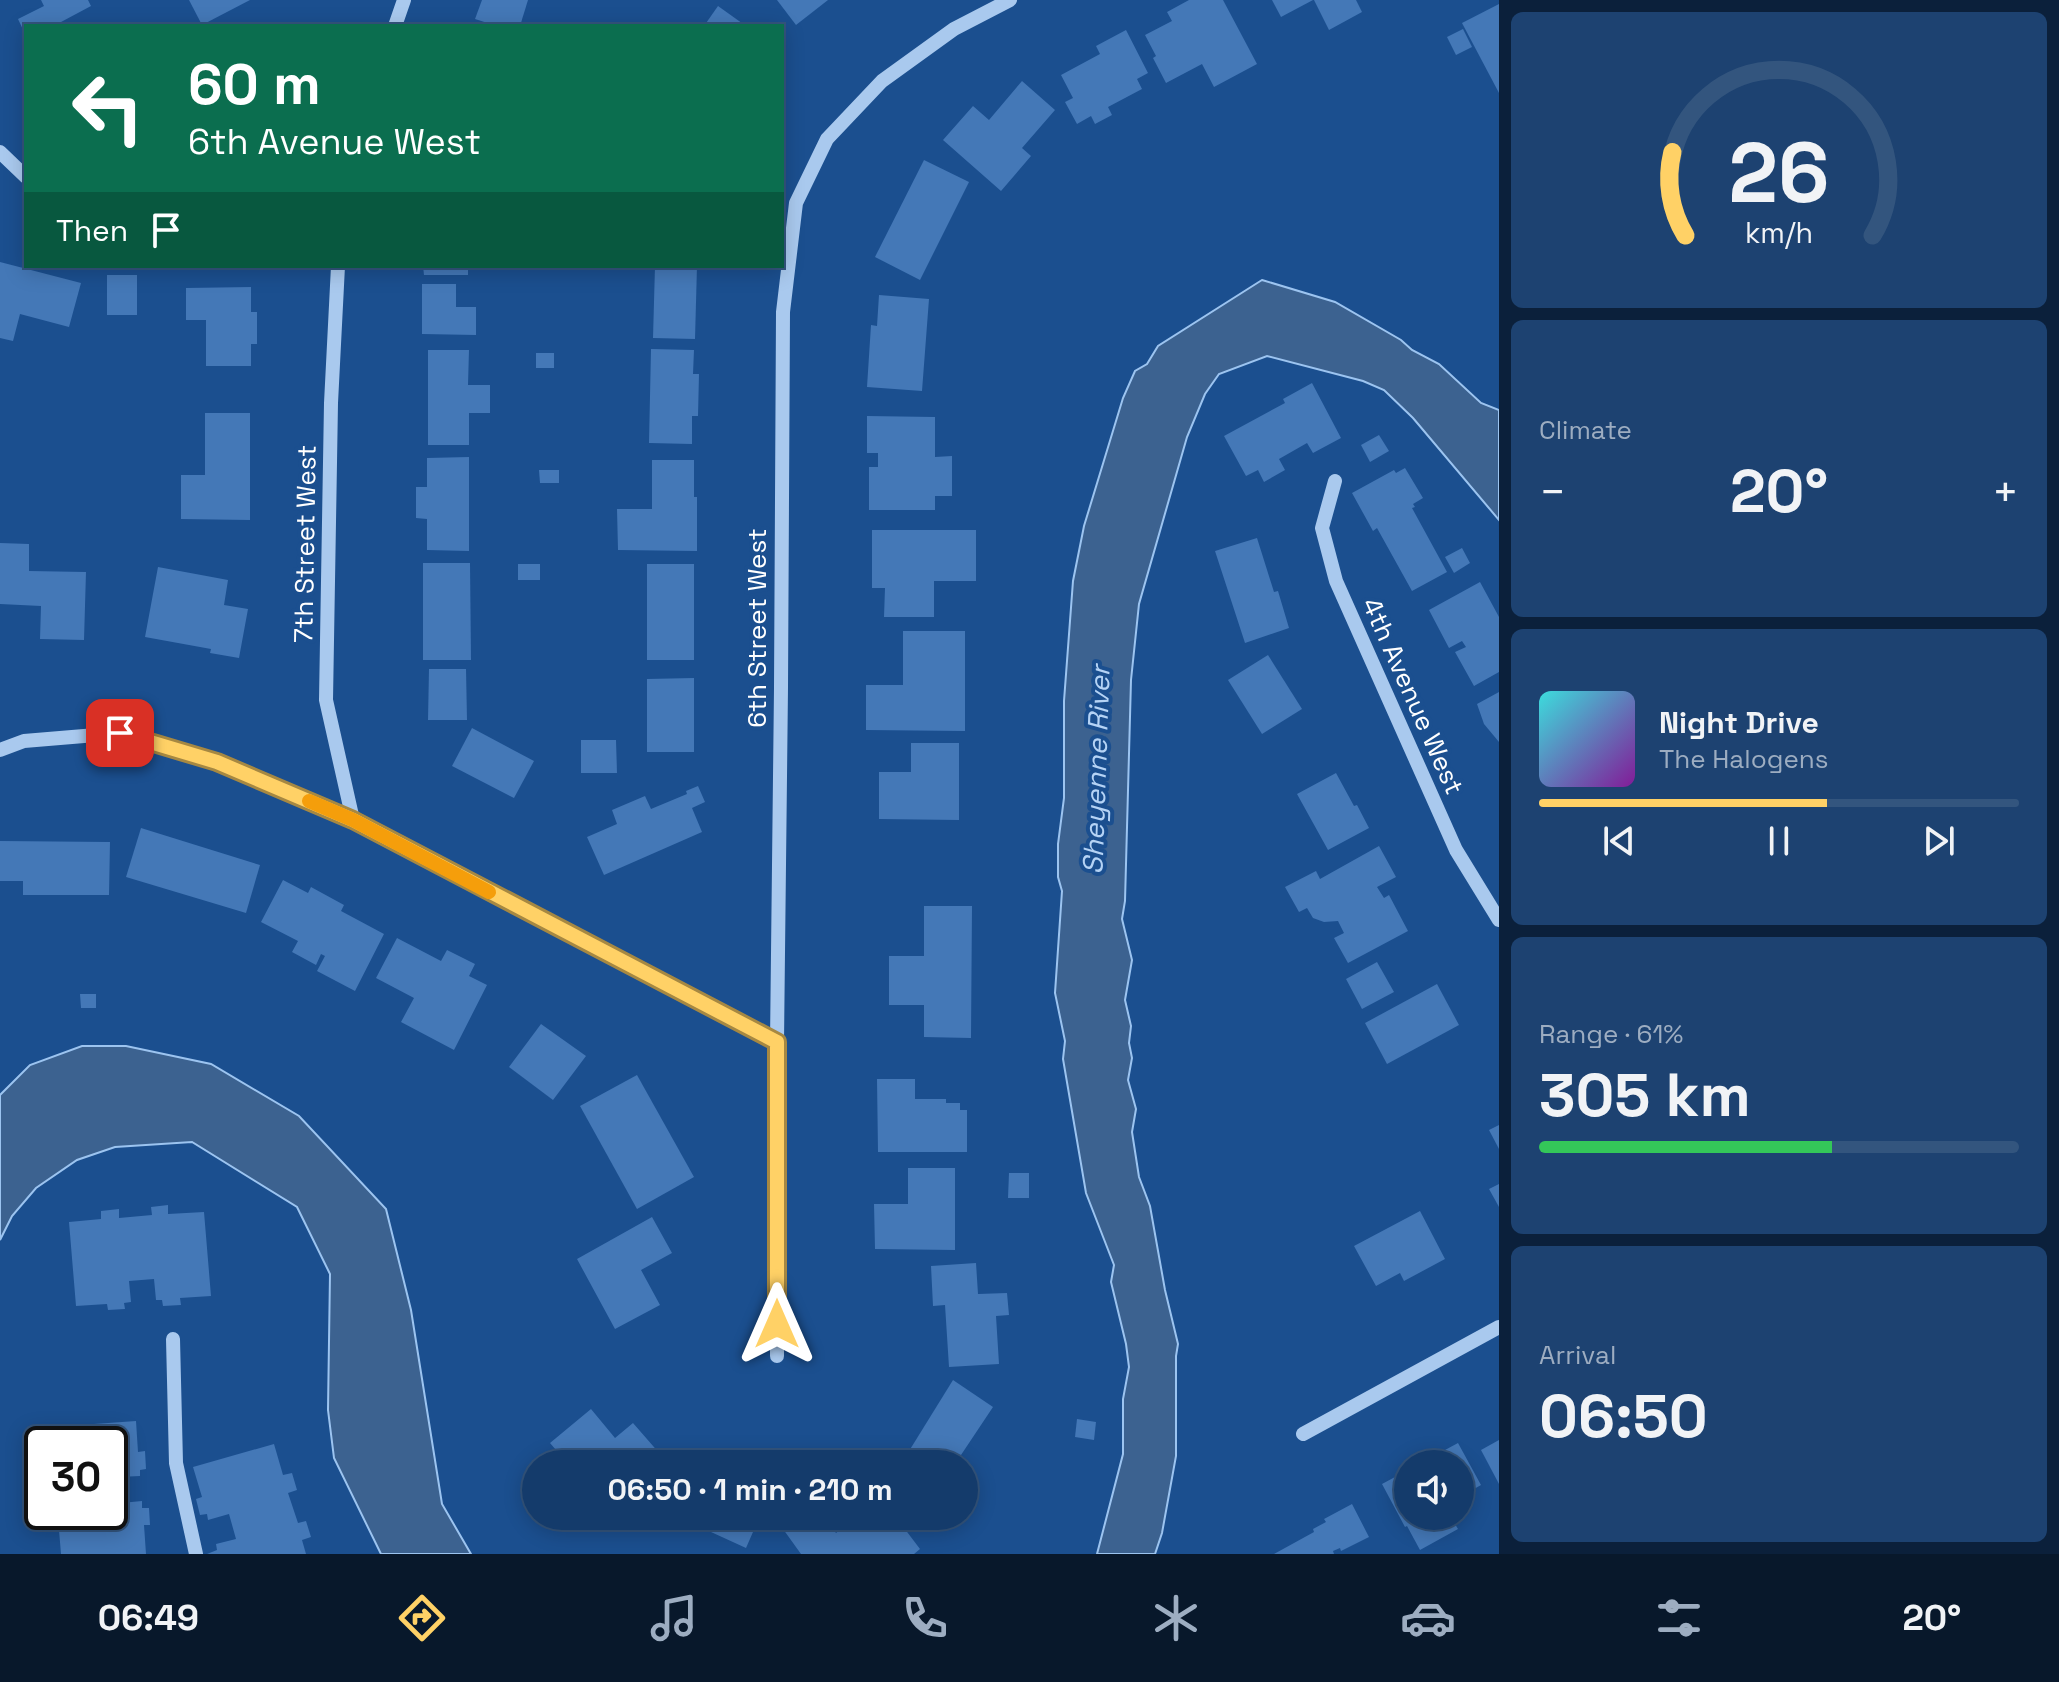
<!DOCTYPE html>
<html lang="en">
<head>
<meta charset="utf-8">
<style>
  body { margin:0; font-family:"Space Grotesk",sans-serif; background:#1d4271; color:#f1f3f6; height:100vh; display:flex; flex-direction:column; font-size:30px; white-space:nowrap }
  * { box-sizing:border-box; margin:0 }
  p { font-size:26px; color:#9dadc1 }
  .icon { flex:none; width:44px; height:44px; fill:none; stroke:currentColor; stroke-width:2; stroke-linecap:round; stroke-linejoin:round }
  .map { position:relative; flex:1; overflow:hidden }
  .panel { display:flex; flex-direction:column; gap:12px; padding:12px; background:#0b203b; width:560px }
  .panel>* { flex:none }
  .guide { position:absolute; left:24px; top:24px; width:760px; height:244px; border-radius:0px; box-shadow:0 4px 20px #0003,0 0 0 2px #33557e; background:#0b6e4f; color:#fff; overflow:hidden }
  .controls { position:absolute; left:1394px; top:1450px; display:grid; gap:16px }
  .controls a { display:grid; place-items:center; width:80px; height:80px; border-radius:50%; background:#143b6b; box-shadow:0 4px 20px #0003,0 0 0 2px #33557e; font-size:40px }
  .speed { position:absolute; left:24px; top:1426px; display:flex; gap:16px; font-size:40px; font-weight:700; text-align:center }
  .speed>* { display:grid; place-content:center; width:104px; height:104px; border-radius:50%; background:#143b6b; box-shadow:0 4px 20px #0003,0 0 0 2px #33557e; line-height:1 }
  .speed .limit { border:4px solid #111; border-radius:12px; background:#fff; color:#111 }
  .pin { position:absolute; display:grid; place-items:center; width:68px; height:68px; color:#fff; margin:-34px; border-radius:16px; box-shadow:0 4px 12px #0006 }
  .me { position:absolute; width:88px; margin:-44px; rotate:0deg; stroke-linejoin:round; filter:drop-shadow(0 0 6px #0008) }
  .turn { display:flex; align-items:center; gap:28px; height:168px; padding:0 32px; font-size:36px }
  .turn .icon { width:104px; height:104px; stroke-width:2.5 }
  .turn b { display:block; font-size:56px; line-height:68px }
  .then { display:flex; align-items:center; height:76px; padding:0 32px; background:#0003; gap:16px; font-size:30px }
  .big { font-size:60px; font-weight:700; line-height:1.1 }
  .panel .widget { flex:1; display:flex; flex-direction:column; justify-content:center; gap:12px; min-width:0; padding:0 28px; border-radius:12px; background:#1d4271 }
  .panel .dial { align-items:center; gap:0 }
  .dial svg { height:208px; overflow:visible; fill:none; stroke:#33557e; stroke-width:7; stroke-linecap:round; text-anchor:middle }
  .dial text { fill:#f1f3f6; stroke:none }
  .song { display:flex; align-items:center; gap:24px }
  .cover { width:96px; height:96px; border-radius:12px; background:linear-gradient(135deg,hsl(180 70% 55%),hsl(290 70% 35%)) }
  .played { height:8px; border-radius:4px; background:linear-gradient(90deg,#ffd166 60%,#33557e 60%) }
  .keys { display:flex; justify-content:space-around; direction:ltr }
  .heat { display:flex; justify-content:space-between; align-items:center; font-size:44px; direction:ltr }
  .charge { height:12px; border-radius:6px; background:linear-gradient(90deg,#34c759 61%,#33557e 0) }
  .trip { position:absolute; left:522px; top:1450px; width:456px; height:80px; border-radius:40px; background:#143b6b; box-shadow:0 4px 20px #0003,0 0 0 2px #33557e; font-weight:700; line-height:80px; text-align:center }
  .dock { display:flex; height:128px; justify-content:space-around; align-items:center; background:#08182b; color:#9dadc1 }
  .dock .icon { width:56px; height:56px }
  .dock .active { color:#ffd166 }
  .dock b { font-size:36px; color:#f1f3f6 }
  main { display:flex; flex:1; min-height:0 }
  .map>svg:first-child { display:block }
  .water { fill:#3c6290; stroke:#9cc4f0; stroke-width:2 }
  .building { fill:#4478b7 }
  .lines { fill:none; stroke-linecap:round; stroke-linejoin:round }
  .minor { stroke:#a9c9ee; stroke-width:14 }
  .route-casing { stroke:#a68842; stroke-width:20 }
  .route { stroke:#ffd166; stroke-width:14 }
  .slow { stroke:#f59e0b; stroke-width:14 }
  .labels { text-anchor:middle; stroke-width:8; stroke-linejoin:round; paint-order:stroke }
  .street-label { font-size:26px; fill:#fff; stroke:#1b4f8f }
  .water-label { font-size:28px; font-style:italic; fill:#b5d3f5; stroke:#1b4f8f }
</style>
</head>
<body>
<main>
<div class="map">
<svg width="1499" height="1554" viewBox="0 0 1499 1554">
  <rect width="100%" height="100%" fill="#1b4f8f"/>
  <!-- water -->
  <g class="water">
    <polygon points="1262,280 1335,302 1401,340 1412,350 1439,364 1481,403 1499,410 1499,520 1413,418 1384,390 1363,381 1267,356 1219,374 1205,394 1187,437 1139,604 1131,680 1125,901 1122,919 1132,960 1125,1000 1131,1026 1129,1043 1132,1058 1128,1080 1136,1109 1132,1132 1139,1177 1150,1206 1165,1290 1178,1344 1176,1356 1176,1456 1162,1533 1155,1554 1097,1554 1123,1454 1123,1399 1129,1367 1126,1344 1111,1282 1114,1265 1086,1193 1063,1059 1065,1041 1055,993 1062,891 1058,877 1058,844 1064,798 1064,701 1073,581 1084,526 1123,398 1135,371 1147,364 1158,346"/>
    <polygon points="82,1046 126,1046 211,1064 299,1116 386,1209 411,1310 442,1504 471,1554 381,1554 334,1458 328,1410 330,1274 297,1207 192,1142 115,1147 77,1160 36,1188 12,1216 0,1240 0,1095 30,1065"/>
  </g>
  <!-- building -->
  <g class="building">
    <polygon points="41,0 88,0 91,6 61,22 63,26 26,26 26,36 18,19 44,6"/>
    <polygon points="189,0 250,0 202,25"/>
    <polygon points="482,0 528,0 520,26 497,26 475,19"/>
    <polygon points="777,0 828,0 796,25"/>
    <polygon points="1189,0 1223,0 1257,64 1214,87 1202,64 1166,83 1153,58 1156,56 1145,35 1172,21 1167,12"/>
    <polygon points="1272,0 1313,0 1281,17"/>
    <polygon points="1314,0 1356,0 1362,12 1329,30"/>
    <polygon points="1499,4 1499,93 1462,23"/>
    <polygon points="718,6 746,26 704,26"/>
    <polygon points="1463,29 1472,47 1456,55 1447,37"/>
    <polygon points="1126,30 1148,73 1137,79 1142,89 1108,107 1112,115 1095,124 1091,116 1077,124 1065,102 1073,98 1061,75 1100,54 1096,46"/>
    <polygon points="1022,81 1055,110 1022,148 1031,156 1001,191 943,140 973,106 989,120"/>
    <polygon points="924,160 969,182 920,280 875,257"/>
    <polygon points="0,262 81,283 69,327 20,314 13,341 0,338"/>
    <polygon points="423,266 468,266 468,275 424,275"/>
    <polygon points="655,266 697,266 695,339 653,338"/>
    <rect x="107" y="275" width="30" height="40"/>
    <polygon points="422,284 456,284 456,307 476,307 476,335 422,334"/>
    <polygon points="251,287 251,312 257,312 257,344 251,344 251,366 206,366 206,320 186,320 186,288"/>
    <polygon points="879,295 929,299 922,391 867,387 871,325 877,326"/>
    <polygon points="651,349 694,350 693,374 699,374 698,416 692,416 692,444 649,443"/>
    <polygon points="428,350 469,350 468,385 490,385 490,413 469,413 469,445 428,445"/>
    <rect x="536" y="353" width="18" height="15"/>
    <polygon points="1312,383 1341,438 1313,453 1307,443 1279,459 1285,470 1264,482 1258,470 1246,476 1224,436 1285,403 1283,399"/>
    <polygon points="205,413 250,413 250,520 181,519 181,475 205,475"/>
    <polygon points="867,416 935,417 935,457 952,456 952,496 935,496 935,510 869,510 869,467 878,467 878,453 867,453"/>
    <polygon points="1379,435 1389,451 1370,462 1361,445"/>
    <polygon points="469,457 469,551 427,550 427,519 416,518 416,487 427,487 427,458"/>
    <polygon points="652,460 694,460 694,497 697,497 697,551 618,550 617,509 652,509"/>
    <polygon points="1405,468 1423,498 1413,504 1415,507 1412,508 1447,572 1412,591 1377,528 1373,531 1352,493 1394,470 1396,473"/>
    <polygon points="539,470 559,470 559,483 540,483"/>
    <polygon points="872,530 976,530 976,581 934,581 934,617 884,617 885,588 872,588"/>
    <polygon points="1257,538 1274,592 1278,591 1289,628 1245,643 1215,551"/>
    <polygon points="0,543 29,544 29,571 86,572 84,640 40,639 41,606 0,604"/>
    <polygon points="1462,548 1470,563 1454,573 1445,557"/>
    <polygon points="423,563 470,563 471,660 423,660"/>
    <rect x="518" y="564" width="22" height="16"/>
    <rect x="647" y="564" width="47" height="96"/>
    <polygon points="158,567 228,580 224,605 248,609 239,658 210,653 211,649 145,637"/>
    <polygon points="1480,582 1499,617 1499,672 1474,686 1455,652 1466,647 1462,641 1449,648 1429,610"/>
    <polygon points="903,631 965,631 965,731 866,730 866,685 903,685"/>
    <polygon points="1268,655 1302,709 1262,734 1228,680"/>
    <polygon points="429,669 466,669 467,720 428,720"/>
    <polygon points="694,678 694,752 647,752 647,679"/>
    <polygon points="1499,692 1499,742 1484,724 1477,704"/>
    <polygon points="472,728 534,761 514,798 452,766"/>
    <polygon points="581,740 616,740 617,773 581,773"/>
    <polygon points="911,743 959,743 959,820 879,819 879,772 911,772"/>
    <polygon points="1336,773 1354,806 1357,805 1369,828 1328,850 1297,794"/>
    <polygon points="698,786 705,802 692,808 702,832 604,875 587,837 617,824 612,810 645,796 651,809 687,794 686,791"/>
    <polygon points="141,828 260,865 246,913 126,877"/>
    <polygon points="0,841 110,842 109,895 23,895 23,881 0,881"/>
    <polygon points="1379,846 1396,877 1377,887 1384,898 1389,895 1408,931 1348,963 1334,938 1344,933 1338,921 1324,922 1313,918 1307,908 1299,912 1285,887 1316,871 1320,879"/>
    <polygon points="283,880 308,893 311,887 344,905 341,911 384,934 355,991 317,971 325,956 321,954 316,965 292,952 298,941 261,922"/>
    <polygon points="924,906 972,906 971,1038 924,1037 924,1005 889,1005 889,956 924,956"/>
    <polygon points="397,938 441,961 447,950 475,964 469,976 487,985 454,1050 401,1022 414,998 376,978"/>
    <polygon points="1377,962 1394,992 1362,1009 1346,979"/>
    <polygon points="1437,984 1459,1025 1387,1064 1365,1023"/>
    <polygon points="80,994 96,994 96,1008 81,1008"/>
    <polygon points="541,1024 586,1056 553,1100 509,1067"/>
    <polygon points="637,1075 694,1177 637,1209 580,1106"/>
    <polygon points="877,1079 915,1079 915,1099 946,1099 946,1103 960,1103 960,1110 967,1110 967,1152 878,1152"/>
    <polygon points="1499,1125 1499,1149 1489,1130"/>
    <polygon points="908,1168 955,1168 955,1250 875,1249 874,1204 908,1204"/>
    <polygon points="1009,1173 1029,1173 1029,1198 1008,1198"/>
    <polygon points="1499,1184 1499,1207 1489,1189"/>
    <polygon points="168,1205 168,1214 204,1212 211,1296 180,1298 181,1305 163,1306 162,1300 156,1300 154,1279 129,1281 131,1302 124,1303 125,1309 108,1310 107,1304 76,1306 69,1222 101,1219 101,1211 119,1209 119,1218 152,1215 151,1207"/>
    <polygon points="1420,1211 1445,1259 1404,1281 1400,1273 1376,1286 1354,1246"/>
    <polygon points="652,1217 672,1253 641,1270 660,1305 615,1329 577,1259"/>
    <polygon points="976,1263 978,1294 1007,1293 1009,1315 996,1316 999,1364 949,1367 945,1305 933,1306 931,1266"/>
    <polygon points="953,1380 993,1407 955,1464 901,1464"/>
    <polygon points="591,1409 615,1438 633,1423 667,1462 665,1464 568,1464 550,1443"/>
    <polygon points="1077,1419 1096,1422 1094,1440 1075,1437"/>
    <polygon points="136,1421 138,1452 145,1451 146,1469 140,1470 140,1476 119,1477 121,1503 142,1501 142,1508 149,1508 150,1525 144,1525 146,1554 61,1554 59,1530 51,1531 49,1513 110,1512 110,1444 53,1444 52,1427"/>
    <polygon points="1499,1440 1499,1484 1481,1450"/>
    <polygon points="1458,1443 1481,1485 1460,1497 1460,1464 1419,1464"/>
    <polygon points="274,1444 283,1475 292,1473 297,1490 288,1493 298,1523 306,1521 311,1537 302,1540 306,1554 207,1554 217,1550 216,1544 236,1539 229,1514 208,1520 207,1514 200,1515 196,1499 202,1497 193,1467"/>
    <polygon points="1408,1470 1408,1516 1450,1516 1458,1529 1420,1550 1407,1526 1405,1527 1382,1484"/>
    <polygon points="1352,1504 1369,1537 1341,1551 1340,1548 1333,1551 1334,1554 1274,1554 1314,1532 1313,1529 1326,1522 1324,1519"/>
    <polygon points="676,1516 760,1516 746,1548"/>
    <polygon points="800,1516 823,1516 836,1533 853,1520 860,1529 877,1516 895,1516 920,1549 914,1554 801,1554 783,1529"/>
  </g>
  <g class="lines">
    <!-- minor -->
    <g class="minor">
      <polyline points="395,26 404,0"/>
      <polyline points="0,152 26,177"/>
      <polyline points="338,266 331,403 326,700 353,820"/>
      <polyline points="1335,481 1322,528 1336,581 1456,850 1499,920"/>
      <polyline points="0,750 24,741 120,733 217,762 353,820 777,1042"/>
      <polyline points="173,1339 176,1463 196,1554"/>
      <polyline points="777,1356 777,1042 781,688 783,312 796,203 827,139 882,81 954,29 1010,0"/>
      <polyline points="1303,1434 1499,1327"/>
    </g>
  </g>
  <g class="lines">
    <!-- route casing -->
    <g class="route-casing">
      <polyline id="route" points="120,733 217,762 353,820 777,1042 777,1324"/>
    </g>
    <!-- route -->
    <use href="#route" class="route"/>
    <!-- slow -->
    <polyline class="slow" points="309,801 353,820 489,892"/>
  </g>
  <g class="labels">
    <!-- street labels -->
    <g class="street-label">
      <text transform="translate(305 544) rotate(-89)" y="9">7th Street West</text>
      <text transform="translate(757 628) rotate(-90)" y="9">6th Street West</text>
      <text transform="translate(1413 696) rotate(66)" y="9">4th Avenue West</text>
    </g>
    <!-- water labels -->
    <g class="water-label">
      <text transform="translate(1096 770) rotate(-88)" y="10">Sheyenne River</text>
    </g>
  </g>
</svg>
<div class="controls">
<a><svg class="icon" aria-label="sound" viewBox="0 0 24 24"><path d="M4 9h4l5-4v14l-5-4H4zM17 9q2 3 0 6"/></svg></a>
</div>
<div class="speed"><div class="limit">30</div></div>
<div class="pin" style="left:120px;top:733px;background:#d93025"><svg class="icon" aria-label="arrive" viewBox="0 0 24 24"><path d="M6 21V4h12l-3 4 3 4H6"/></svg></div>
<svg class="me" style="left:777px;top:1324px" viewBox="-20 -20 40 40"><path d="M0-17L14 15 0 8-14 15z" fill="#ffd166" stroke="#fff" stroke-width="4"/></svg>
<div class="trip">06:50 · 1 min · 210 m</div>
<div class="guide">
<div class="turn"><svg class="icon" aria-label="left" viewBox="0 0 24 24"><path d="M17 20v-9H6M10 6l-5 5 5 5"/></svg><div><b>60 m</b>6th Avenue West</div></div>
<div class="then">Then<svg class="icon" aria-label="arrive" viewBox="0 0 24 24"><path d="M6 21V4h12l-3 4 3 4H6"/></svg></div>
</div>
</div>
<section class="panel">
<div class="widget dial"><svg viewBox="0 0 100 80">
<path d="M14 69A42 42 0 1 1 86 69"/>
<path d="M14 69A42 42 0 0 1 9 37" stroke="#ffd166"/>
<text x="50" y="56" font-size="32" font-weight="700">26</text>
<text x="50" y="72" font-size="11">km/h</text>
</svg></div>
<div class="widget"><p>Climate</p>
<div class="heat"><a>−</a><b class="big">20°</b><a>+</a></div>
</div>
<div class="widget">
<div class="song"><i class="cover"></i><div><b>Night Drive</b><p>The Halogens</p></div></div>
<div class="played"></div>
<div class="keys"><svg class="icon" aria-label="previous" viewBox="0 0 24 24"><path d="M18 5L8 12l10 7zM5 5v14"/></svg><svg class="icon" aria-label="pause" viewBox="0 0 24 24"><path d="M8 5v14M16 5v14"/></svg><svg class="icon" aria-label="next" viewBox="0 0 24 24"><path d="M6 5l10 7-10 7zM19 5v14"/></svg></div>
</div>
<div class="widget"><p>Range · 61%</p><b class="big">305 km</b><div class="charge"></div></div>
<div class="widget"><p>Arrival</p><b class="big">06:50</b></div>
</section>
</main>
<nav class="dock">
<b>06:49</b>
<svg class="icon active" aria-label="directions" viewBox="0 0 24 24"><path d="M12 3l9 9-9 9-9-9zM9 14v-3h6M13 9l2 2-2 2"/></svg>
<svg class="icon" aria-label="music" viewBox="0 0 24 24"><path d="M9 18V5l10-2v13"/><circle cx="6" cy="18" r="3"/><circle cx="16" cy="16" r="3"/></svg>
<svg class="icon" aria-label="phone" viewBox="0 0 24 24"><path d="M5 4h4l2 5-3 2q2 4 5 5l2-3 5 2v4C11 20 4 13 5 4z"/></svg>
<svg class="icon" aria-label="climate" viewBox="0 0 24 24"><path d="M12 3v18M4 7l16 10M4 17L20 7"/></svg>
<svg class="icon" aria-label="car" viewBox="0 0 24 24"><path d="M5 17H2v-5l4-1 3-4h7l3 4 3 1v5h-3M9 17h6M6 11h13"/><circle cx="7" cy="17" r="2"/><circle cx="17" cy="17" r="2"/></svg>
<svg class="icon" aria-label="filters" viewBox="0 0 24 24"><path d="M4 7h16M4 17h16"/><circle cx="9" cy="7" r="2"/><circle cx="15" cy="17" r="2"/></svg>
<b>20°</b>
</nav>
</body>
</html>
